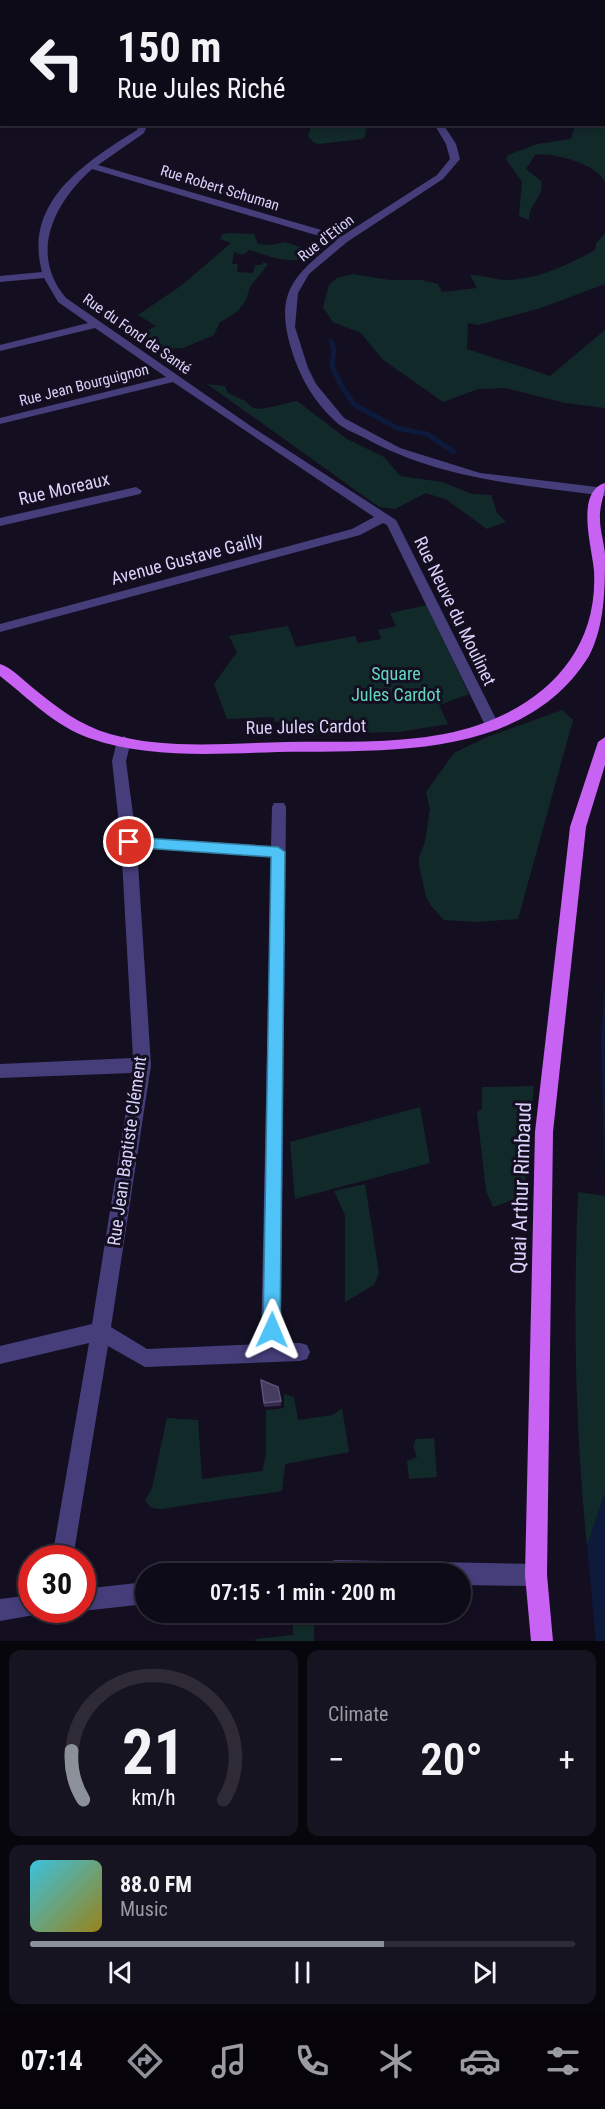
<!DOCTYPE html>
<html lang="en">
<head>
<meta charset="utf-8">
<style>
  body { margin:0; font-family:"Roboto Condensed",sans-serif; background:#171421; color:#f1f3f6; height:100vh; display:flex; flex-direction:column; font-size:22px; white-space:nowrap }
  * { box-sizing:border-box; margin:0 }
  p { font-size:20px; color:#9b9ba2 }
  .icon { flex:none; width:33px; height:33px; fill:none; stroke:currentColor; stroke-width:2; stroke-linecap:round; stroke-linejoin:round }
  .map { position:relative; height:1641px; overflow:hidden }
  .panel { display:flex; flex-direction:column; gap:9px; padding:9px; background:#08060d; flex:1 }
  .panel>* { flex:none }
  .banner { position:absolute; left:0px; top:0px; width:606px; height:126px; box-shadow:0 3px 9px #0003,0 0 0 2px #2e2b37; background:#0e0b18; color:#f1f3f6; overflow:hidden }
  .speed { position:absolute; left:18px; top:1545px; display:flex; gap:12px; font-size:30px; font-weight:700; text-align:center }
  .speed>* { display:grid; place-content:center; width:78px; height:78px; border-radius:50%; background:#0e0b18; box-shadow:0 3px 9px #0003,0 0 0 2px #2e2b37; line-height:1 }
  .speed .limit { border:9px solid #d22; background:#fff; color:#111 }
  .pin { position:absolute; display:grid; place-items:center; width:51px; height:51px; color:#fff; margin:-26px; border:3px solid #fff; border-radius:50%; box-shadow:0 2px 6px #0007 }
  .me { position:absolute; width:66px; margin:-33px; rotate:1deg; stroke-linejoin:round; filter:drop-shadow(0 0 4px #0008) }
  .turn { display:flex; align-items:center; gap:21px; height:126px; padding:0 18px; font-size:27px }
  .turn .icon { width:78px; height:78px; stroke-width:2.5 }
  .turn b { display:block; font-size:42px; line-height:51px }
  .big { font-size:45px; font-weight:600; line-height:1.1 }
  .panel .widget { flex:1; display:flex; flex-direction:column; justify-content:center; gap:9px; min-width:0; padding:0 21px; border-radius:12px; background:#171421 }
  .panel .dial { align-items:center; gap:0 }
  .dial svg { height:156px; overflow:visible; fill:none; stroke:#2e2b37; stroke-width:7; stroke-linecap:round; text-anchor:middle }
  .dial text { fill:#f1f3f6; stroke:none }
  .song { display:flex; align-items:center; gap:18px }
  .cover { width:72px; height:72px; border-radius:9px; background:linear-gradient(135deg,hsl(190 70% 55%),hsl(50 70% 35%)) }
  .played { height:6px; border-radius:3px; background:linear-gradient(90deg,#8c9099 65%,#2e2b37 65%) }
  .keys { display:flex; justify-content:space-around; direction:ltr }
  .heat { display:flex; justify-content:space-between; align-items:center; font-size:33px; direction:ltr }
  .panel .tiles { flex:1; display:grid; gap:9px; grid-template-columns:1fr 1fr }
  .widget:last-child { grid-column:span 2 }
  .trip { position:absolute; left:135px; top:1563px; width:336px; height:60px; border-radius:30px; background:#0e0b18; box-shadow:0 3px 9px #0003,0 0 0 2px #2e2b37; font-weight:600; line-height:60px; text-align:center }
  .tabs { display:flex; height:96px; justify-content:space-around; align-items:center; background:#06040a; color:#9b9ba2 }
  .tabs .icon { width:42px; height:42px }
  .tabs .selected { color:#8c9099 }
  .tabs b { font-size:27px; color:#f1f3f6 }
  .map>svg:first-child { display:block }
  .green { fill:#12292a }
  .water { fill:#0d1a3b }
  .lines { fill:none; stroke-linecap:round; stroke-linejoin:round }
  .stream { stroke:#0d1a3b; stroke-width:5 }
  .minor { fill:#453e7b; fill-rule:evenodd }
  .major { fill:#c762f2; fill-rule:evenodd }
  .wall { fill:#332a4d }
  .building { fill:#453c60; stroke:#5c5378; stroke-width:1.5 }
  .route { fill:#4fc3f7; stroke:#337fa1; stroke-width:1.5 }
  .labels { text-anchor:middle; stroke-width:6; stroke-linejoin:round; paint-order:stroke }
  .far-street-label { font-size:15px; fill:#dad2fb; stroke:#130f20 }
  .street-label { font-size:18px; fill:#dad2fb; stroke:#130f20 }
  .park-label { font-size:18px; fill:#64d5c1; stroke:#130f20 }
  .near-street-label { font-size:21px; fill:#dad2fb; stroke:#130f20 }
</style>
</head>
<body>
<div class="map">
<svg width="605" height="1641" viewBox="0 0 605 1641">
  <rect width="100%" height="100%" fill="#130f20"/>
  <!-- green -->
  <g class="green">
    <path d="M605,120V182C599,165 551,151 535,155L526,169L541,181C545,196 528,205 529,220L519,216L522,182L506,159L508,155L537,144L571,139L575,125L604,124Z"/>
    <polygon points="312,125 312,124 380,125 366,129 365,137 362,139 319,144 314,143 308,136"/>
    <path d="M229,233L254,234L258,244L271,245L285,242L309,250V253C297,268 265,255 249,250L243,255L234,252L232,264H238L237,272L253,273L255,265H261L264,262L268,264L250,287L246,300L237,312L220,322L214,335L183,348L163,349L143,333L156,326L138,315L182,285L231,243L220,239L223,234Z"/>
    <path d="M605,233V284L541,308L478,325L468,323L467,349L550,376L605,330V408L566,403L505,388L478,389L443,402L382,359L361,333L333,322L323,307L329,285L337,278L353,274L390,280H422L438,284L442,292L477,288L470,275C483,275 495,280 507,280C536,280 570,264 595,250L596,243Z"/>
    <polygon points="207,384 225,386 228,393 245,401 253,408 262,409 297,401 347,439 384,457 400,476 442,482 472,494 491,495 497,513 506,522 487,529 447,500 426,493 395,509 379,507"/>
    <polygon points="427,605 469,694 439,705 448,724 399,732 296,734 286,720 275,722 273,717 227,719 214,684 237,652 229,636 288,626 296,647 355,636 358,643 381,639 378,630 396,626 390,613"/>
    <polygon points="562,710 573,720 518,919 477,922 444,920 431,906 426,897 419,865 419,857 425,842 430,809 426,792 454,753 487,737"/>
    <polygon points="534,1086 525,1185 513,1200 493,1207 486,1191 477,1112 482,1109 482,1087"/>
    <polygon points="420,1107 430,1163 295,1199 290,1142"/>
    <polygon points="365,1184 379,1273 374,1285 345,1302 345,1215 334,1191"/>
    <path d="M578,1192L605,1196V1493L587,1546C575,1428 573,1311 578,1192Z"/>
    <polygon points="284,1394 294,1397 298,1420 333,1415 342,1408 349,1452 285,1464 282,1491 161,1509 152,1508 145,1501 152,1488 167,1418 198,1420 202,1479 262,1471 266,1455 266,1410 284,1408"/>
    <polygon points="434,1438 437,1477 409,1479 407,1461 417,1457 413,1446 416,1439"/>
    <polygon points="314,1620 314,1641 255,1641 255,1639 293,1635 293,1623"/>
  </g>
  <!-- water -->
  <g class="water">
    <polygon points="605,984 605,1180 601,1041"/>
    <polygon points="605,1493 605,1641 596,1641 587,1546"/>
  </g>
  <g class="lines">
    <!-- stream -->
    <polyline class="stream" points="331,341 334,348 332,366 342,387 355,405 397,428 427,434 454,452"/>
    <!-- minor -->
    <g class="minor">
      <polygon points="228,0 237,0 236,2"/>
      <rect x="354" y="0" width="8" height="2"/>
      <rect x="478" y="0" width="8" height="2"/>
      <rect x="604" y="34" width="1" height="4"/>
      <rect x="0" y="37" width="2" height="4"/>
      <rect x="0" y="77" width="2" height="6"/>
      <rect x="604" y="98" width="1" height="6"/>
      <path d="M139,124H148L144,133L98,165L342,236L437,175L450,159L446,144L434,124H443L456,144L460,159L443,179L347,242L309,274L298,293L295,327L308,368L316,384L344,418L400,448L480,473L605,488V496C521,485 438,479 363,437C354,433 342,428 335,421C314,402 299,376 291,348C274,291 295,275 336,241L92,169C55,202 28,253 66,298L255,429L396,520L499,725L497,728L492,730L485,725L387,525L383,523L360,535L0,632V624L352,529L374,517L173,382L0,424V418L166,377L95,328L0,351V345L88,323L58,302L44,278L0,282V276L42,272C23,201 86,162 137,130Z"/>
      <polygon points="136,487 142,491 140,494 0,526 0,518"/>
      <path d="M124,736L131,741L126,761L136,837L271,846L272,807L274,803H284L286,807L281,1343H300L307,1345L310,1352L307,1359L300,1361L145,1367L108,1346L73,1558H52L89,1343L0,1364V1346L92,1324L132,1073L0,1078V1064L133,1058L121,842L112,761L117,741ZM137,848L271,857L261,1344L147,1349L111,1327L151,1065Z"/>
      <polygon points="336,1560 536,1564 544,1567 547,1575 544,1583 536,1586 460,1585 460,1574 306,1574 309,1566"/>
      <polygon points="146,1582 146,1604 82,1611 79,1610 82,1610 82,1589"/>
      <polygon points="32,1595 32,1610 41,1610 40,1614 0,1621 0,1599"/>
    </g>
    <!-- major -->
    <g class="major">
      <path d="M605,483C605,496 599,506 600,519C600,531 604,542 605,554C605,589 605,625 589,656C524,761 385,750 278,752C216,754 149,759 89,738C55,726 28,698 0,676V664C12,668 23,680 33,688C56,707 81,726 110,734C166,750 229,743 286,742C339,741 392,744 444,734C528,718 599,663 594,571C593,550 574,492 605,483Z"/>
      <polygon points="605,737 605,765 586,827 553,1132 547,1575 553,1641 531,1641 525,1575 535,1132 570,827 598,742"/>
    </g>
  </g>
  <!-- wall -->
  <polygon class="wall" points="261,1380 281,1401 281,1406 264,1407"/>
  <!-- building -->
  <polygon class="building" points="261,1380 278,1387 281,1401 264,1403"/>
  <!-- route -->
  <polygon class="route" points="129,837 278,847 285,852 280,1330 278,1336 272,1339 265,1336 263,1330 271,857 129,847 122,842"/>
  <g class="labels">
    <!-- far-street labels -->
    <g class="far-street-label">
      <text transform="translate(220 188) rotate(17)" y="5">Rue Robert Schuman</text>
      <text transform="translate(326 238) rotate(-38)" y="5">Rue d'Etion</text>
      <text transform="translate(137 334) rotate(35)" y="5">Rue du Fond de Santé</text>
      <text transform="translate(84 385) rotate(-14)" y="5">Rue Jean Bourguignon</text>
    </g>
    <!-- street labels -->
    <g class="street-label">
      <text transform="translate(64 489) rotate(-13)" y="6">Rue Moreaux</text>
      <text transform="translate(187 559) rotate(-15)" y="6">Avenue Gustave Gailly</text>
      <text transform="translate(455 611) rotate(64)" y="6">Rue Neuve du Moulinet</text>
      <text transform="translate(306 727) rotate(-1)" y="6">Rue Jules Cardot</text>
      <text transform="translate(127 1151) rotate(-82)" y="6">Rue Jean Baptiste Clément</text>
    </g>
    <!-- park labels -->
    <g class="park-label">
      <text x="396" y="680">Square<tspan x="396" dy="21">Jules Cardot</tspan></text>
    </g>
    <!-- near-street labels -->
    <g class="near-street-label">
      <text transform="translate(521 1188) rotate(-88)" y="7">Quai Arthur Rimbaud</text>
    </g>
  </g>
</svg>
<div class="speed"><div class="limit">30</div></div>
<div class="pin" style="left:129px;top:842px;background:#d93025"><svg class="icon" aria-label="arrive" viewBox="0 0 24 24"><path d="M6 21V4h12l-3 4 3 4H6"/></svg></div>
<svg class="me" style="left:272px;top:1330px" viewBox="-20 -20 40 40"><path d="M0-17L14 15 0 8-14 15z" fill="#4fc3f7" stroke="#fff" stroke-width="4"/></svg>
<div class="trip">07:15 · 1 min · 200 m</div>
<div class="banner">
<div class="turn"><svg class="icon" aria-label="left" viewBox="0 0 24 24"><path d="M17 20v-9H6M10 6l-5 5 5 5"/></svg><div><b>150 m</b>Rue Jules Riché</div></div>
</div>
</div>
<section class="panel">
<div class="tiles">
<div class="widget dial"><svg viewBox="0 0 100 80">
<path d="M14 69A42 42 0 1 1 86 69"/>
<path d="M14 69A42 42 0 0 1 8 44" stroke="#8c9099"/>
<text x="50" y="56" font-size="32" font-weight="700">21</text>
<text x="50" y="72" font-size="11">km/h</text>
</svg></div>
<div class="widget"><p>Climate</p>
<div class="heat"><a>−</a><b class="big">20°</b><a>+</a></div>
</div>
<div class="widget">
<div class="song"><i class="cover"></i><div><b>88.0 FM</b><p>Music</p></div></div>
<div class="played"></div>
<div class="keys"><svg class="icon" aria-label="previous" viewBox="0 0 24 24"><path d="M18 5L8 12l10 7zM5 5v14"/></svg><svg class="icon" aria-label="pause" viewBox="0 0 24 24"><path d="M8 5v14M16 5v14"/></svg><svg class="icon" aria-label="next" viewBox="0 0 24 24"><path d="M6 5l10 7-10 7zM19 5v14"/></svg></div>
</div>
</div>
</section>
<nav class="tabs">
<b>07:14</b>
<svg class="icon selected" aria-label="directions" viewBox="0 0 24 24"><path d="M12 3l9 9-9 9-9-9zM9 14v-3h6M13 9l2 2-2 2"/></svg>
<svg class="icon" aria-label="music" viewBox="0 0 24 24"><path d="M9 18V5l10-2v13"/><circle cx="6" cy="18" r="3"/><circle cx="16" cy="16" r="3"/></svg>
<svg class="icon" aria-label="phone" viewBox="0 0 24 24"><path d="M5 4h4l2 5-3 2q2 4 5 5l2-3 5 2v4C11 20 4 13 5 4z"/></svg>
<svg class="icon" aria-label="climate" viewBox="0 0 24 24"><path d="M12 3v18M4 7l16 10M4 17L20 7"/></svg>
<svg class="icon" aria-label="car" viewBox="0 0 24 24"><path d="M5 17H2v-5l4-1 3-4h7l3 4 3 1v5h-3M9 17h6M6 11h13"/><circle cx="7" cy="17" r="2"/><circle cx="17" cy="17" r="2"/></svg>
<svg class="icon" aria-label="filters" viewBox="0 0 24 24"><path d="M4 7h16M4 17h16"/><circle cx="9" cy="7" r="2"/><circle cx="15" cy="17" r="2"/></svg>
</nav>
</body>
</html>
